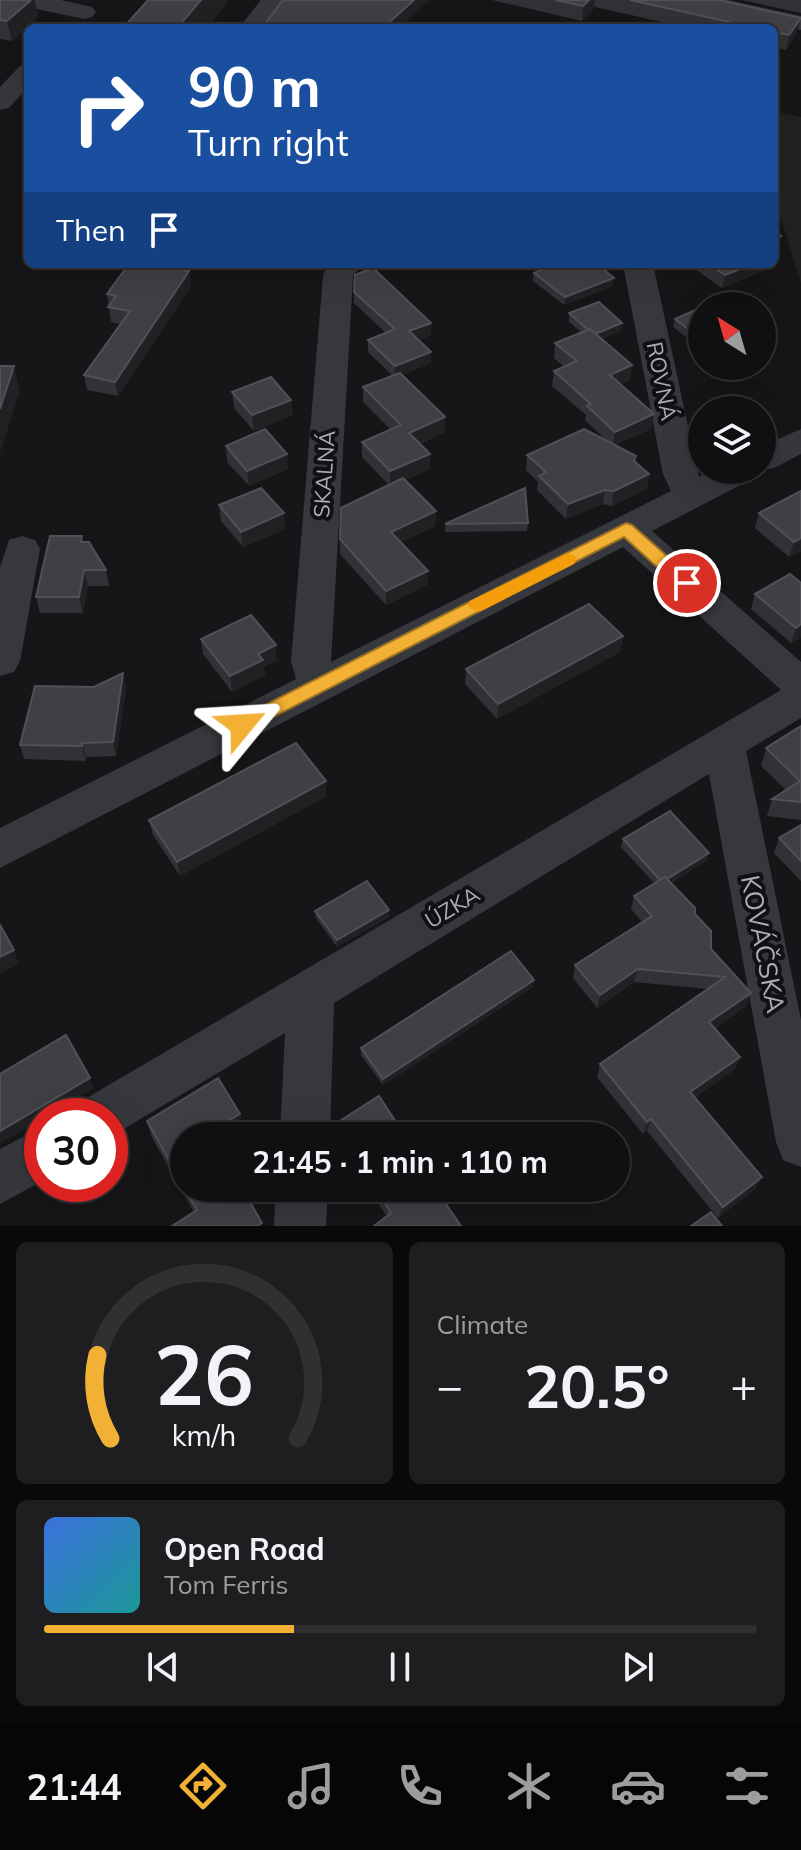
<!DOCTYPE html>
<html lang="en">
<head>
<meta charset="utf-8">
<style>
  body { margin:0; font-family:Mulish,sans-serif; background:#1e1e20; color:#f1f3f6; height:100vh; display:flex; flex-direction:column; font-size:30px; white-space:nowrap }
  * { box-sizing:border-box; margin:0 }
  p { font-size:26px; color:#9c9d9f }
  .icon { flex:none; width:44px; height:44px; fill:none; stroke:currentColor; stroke-width:2; stroke-linecap:round; stroke-linejoin:round }
  .map { position:relative; height:1226px; overflow:hidden }
  .drawer { display:flex; flex-direction:column; gap:16px; padding:16px; background:#09090a; flex:1 }
  .drawer>* { flex:none }
  .guide { position:absolute; left:24px; top:24px; width:754px; height:244px; border-radius:12px; box-shadow:0 8px 32px #0002,0 0 0 2px #303032; background:#1a4fa0; color:#fff; overflow:hidden }
  .needle { width:52px; rotate:323deg }
  .fabs { position:absolute; left:688px; top:292px; display:grid; gap:16px }
  .fabs a { display:grid; place-items:center; width:88px; height:88px; border-radius:50%; background:#101012; box-shadow:0 8px 32px #0002,0 0 0 2px #303032; font-size:40px }
  .speed { position:absolute; left:24px; top:1098px; display:flex; gap:16px; font-size:40px; font-weight:700; text-align:center }
  .speed>* { display:grid; place-content:center; width:104px; height:104px; border-radius:50%; background:#101012; box-shadow:0 8px 32px #0002,0 0 0 2px #303032; line-height:1 }
  .speed .limit { border:12px solid #d22; background:#fff; color:#111 }
  .pin { position:absolute; display:grid; place-items:center; width:68px; height:68px; color:#fff; margin:-34px; border:4px solid #fff; border-radius:50%; box-shadow:0 2px 8px #0007 }
  .me { position:absolute; width:88px; margin:-44px; rotate:63deg; stroke-linejoin:round; filter:drop-shadow(0 0 6px #0008) }
  .turn { display:flex; align-items:center; gap:28px; height:168px; padding:0 32px; font-size:36px }
  .turn .icon { width:104px; height:104px; stroke-width:2.5 }
  .turn b { display:block; font-size:56px; line-height:68px }
  .then { display:flex; align-items:center; height:76px; padding:0 32px; background:#0003; gap:16px; font-size:30px }
  .big { font-size:60px; font-weight:700; line-height:1.1 }
  .drawer .card { flex:1; display:flex; flex-direction:column; justify-content:center; gap:12px; min-width:0; padding:0 28px; border-radius:12px; background:#1e1e20 }
  .drawer .dial { align-items:center; gap:0 }
  .dial svg { height:208px; overflow:visible; fill:none; stroke:#303032; stroke-width:7; stroke-linecap:round; text-anchor:middle }
  .dial text { fill:#f1f3f6; stroke:none }
  .song { display:flex; align-items:center; gap:24px }
  .cover { width:96px; height:96px; border-radius:12px; background:linear-gradient(135deg,hsl(220 70% 55%),hsl(180 70% 35%)) }
  .played { height:8px; border-radius:4px; background:linear-gradient(90deg,#f2b134 35%,#303032 35%) }
  .keys { display:flex; justify-content:space-around; direction:ltr }
  .heat { display:flex; justify-content:space-between; align-items:center; font-size:44px; direction:ltr }
  .drawer .tiles { flex:1; display:grid; gap:16px; grid-template-columns:1fr 1fr }
  .card:last-child { grid-column:span 2 }
  .trip { position:absolute; left:170px; top:1122px; width:460px; height:80px; border-radius:40px; background:#101012; box-shadow:0 8px 32px #0002,0 0 0 2px #303032; font-weight:700; line-height:80px; text-align:center }
  .tabs { display:flex; height:128px; justify-content:space-around; align-items:center; background:#060607; color:#9c9d9f }
  .tabs .icon { width:56px; height:56px }
  .tabs .selected { color:#f2b134 }
  .tabs b { font-size:36px; color:#f1f3f6 }
  .map>svg:first-child { display:block }
  .built { fill:#222225 }
  .lines { fill:none; stroke-linecap:round; stroke-linejoin:round }
  .minor { fill:#37383d; fill-rule:evenodd }
  .wall { fill:#323236 }
  .shaded-wall { fill:#212124 }
  .building { fill:#3f3f44; stroke:#4f5156; stroke-width:2 }
  .route { fill:#f2b134; stroke:#9d7322; stroke-width:2 }
  .slow { fill:#f59e0b }
  .labels { text-anchor:middle; stroke-width:8; stroke-linejoin:round; paint-order:stroke }
  .street-label { font-size:22px; fill:#a8adb8; stroke:#111113 }
  .near-street-label { font-size:26px; fill:#a8adb8; stroke:#111113 }
</style>
</head>
<body>
<div class="map">
<svg width="801" height="1226" viewBox="0 0 801 1226">
  <rect width="100%" height="100%" fill="#161618"/>
  <!-- built -->
  <polygon class="built" points="778,112 801,117 801,283 774,197 774,113"/>
  <g class="lines">
    <!-- minor -->
    <g class="minor">
      <polygon points="14,0 61,0 92,7 96,12 92,17 84,19 18,5"/>
      <polygon points="261,0 285,0 264,28 239,28"/>
      <polygon points="683,0 728,0 801,16 801,30 687,5"/>
      <polygon points="28,64 28,87 9,108 0,110 0,87 19,67"/>
      <polygon points="328,264 362,264 353,276 331,662 671,491 663,474 623,264 653,264 699,477 713,470 762,470 762,446 801,429 801,454 774,468 759,471 754,478 652,531 801,662 801,718 746,751 801,1020 801,1167 783,1160 776,1142 709,774 334,1003 330,1136 280,1136 285,1033 110,1137 110,1116 78,1116 85,1099 781,690 623,547 0,868 0,828 296,679 291,661 323,276"/>
      <polygon points="22,536 35,540 40,549 20,661 14,672 0,676 0,567 9,540"/>
      <polygon points="42,1127 42,1181 0,1204 0,1149"/>
      <polygon points="276,1188 328,1188 326,1226 274,1226"/>
    </g>
  </g>
  <!-- wall -->
  <g class="wall">
    <polygon points="0,0 38,17 12,41 0,39"/>
    <polygon points="492,0 719,0 797,32 786,50 774,47 774,28 689,28 595,7 582,21"/>
    <polygon points="742,0 801,0 801,13"/>
    <polygon points="688,264 773,264 772,267 722,288"/>
    <polygon points="189,271 191,286 118,396 87,390 84,375 121,324 111,322 107,294"/>
    <polygon points="534,273 613,286 564,305 533,281"/>
    <polygon points="354,292 431,323 431,335 418,340 431,363 402,375 445,432 420,444 430,454 430,469 405,480 436,511 435,526 401,542 428,571 427,585 386,605 340,554 340,539 389,485 362,457 362,442 390,429 363,402 363,387 393,376 368,352 368,340 386,333 354,303"/>
    <polygon points="702,307 702,349 673,327 675,319"/>
    <polygon points="569,313 621,331 601,339 632,365 630,380 620,384 654,414 651,429 615,445 636,456 635,461 649,474 647,489 612,506 603,504 566,519 537,490 538,482 526,470 527,455 607,441 585,420 586,415 552,386 554,371 564,367 554,358 555,343 581,332 569,322"/>
    <polygon points="232,392 293,415 254,431 234,408"/>
    <polygon points="226,446 288,469 249,486 227,462"/>
    <polygon points="801,491 801,551 789,557 755,528 759,513"/>
    <polygon points="219,505 284,513 285,529 243,547 221,521"/>
    <polygon points="528,523 527,531 445,532 445,524"/>
    <polygon points="83,542 106,570 109,586 88,586 83,613 40,613 36,597"/>
    <polygon points="790,574 801,637 791,643 751,609 755,594"/>
    <polygon points="623,636 620,652 497,719 465,684 466,669"/>
    <polygon points="201,639 277,661 264,667 265,675 232,692 203,654"/>
    <polygon points="123,673 126,688 116,756 86,757 86,761 24,759 20,745 94,687"/>
    <polygon points="801,726 801,820 767,816 772,799 786,790 761,766 766,748"/>
    <polygon points="327,796 180,876 153,835 149,820"/>
    <polygon points="801,825 801,881 774,853 779,838"/>
    <polygon points="623,839 709,853 707,860 671,883 695,914 711,949 746,1006 715,1028 740,1057 735,1069 694,1098 756,1188 718,1218 647,1131 643,1134 597,1077 600,1064 708,989 634,982 597,1008 573,978 575,965 642,922 631,909 634,896 655,884 621,847"/>
    <polygon points="389,910 389,917 337,947 316,918 315,911"/>
    <polygon points="534,980 533,987 383,1085 361,1055 361,1048"/>
    <polygon points="240,1114 243,1131 235,1136 184,1136 242,1188 194,1212 152,1138 147,1121"/>
    <polygon points="335,1124 405,1136 336,1136"/>
    <polygon points="369,1188 435,1188 387,1217"/>
  </g>
  <!-- shaded-wall -->
  <g class="shaded-wall">
    <polygon points="31,0 35,0 38,17 12,41 7,21"/>
    <polygon points="201,0 229,0 207,28 177,28"/>
    <polygon points="414,0 430,0 399,28 383,28"/>
    <polygon points="589,0 595,0 595,7 582,21 583,6"/>
    <polygon points="801,18 797,32 786,50 789,35"/>
    <polygon points="781,236 778,249 774,251 774,239"/>
    <polygon points="752,264 773,264 772,267 722,288 725,275"/>
    <polygon points="189,271 191,286 118,396 115,382"/>
    <polygon points="614,278 613,286 564,305 565,297"/>
    <polygon points="431,323 431,335 409,343 409,331"/>
    <polygon points="622,323 621,331 593,342 594,334"/>
    <polygon points="771,340 769,348 762,351 762,344"/>
    <polygon points="431,352 431,363 395,378 395,366"/>
    <polygon points="632,365 630,380 608,389 610,375"/>
    <polygon points="14,366 20,391 0,453 0,409"/>
    <polygon points="291,400 293,415 254,431 252,415"/>
    <polygon points="654,414 651,429 613,446 615,432"/>
    <polygon points="445,417 445,432 409,448 409,433"/>
    <polygon points="287,454 288,469 249,486 247,471"/>
    <polygon points="430,454 430,469 390,486 390,471"/>
    <polygon points="649,474 647,489 612,506 614,491"/>
    <polygon points="605,490 603,504 566,519 568,504"/>
    <polygon points="436,511 435,526 391,547 391,532"/>
    <polygon points="284,513 285,529 243,547 241,532"/>
    <polygon points="801,538 801,551 789,557 794,542"/>
    <polygon points="84,570 88,586 83,613 79,597"/>
    <polygon points="428,571 427,585 386,605 386,591"/>
    <polygon points="801,624 801,637 791,643 796,628"/>
    <polygon points="623,636 620,652 497,719 498,704"/>
    <polygon points="276,645 277,661 264,667 265,675 232,692 230,676 258,654"/>
    <polygon points="123,673 126,688 116,756 113,742"/>
    <polygon points="82,743 86,757 86,761 82,746"/>
    <polygon points="326,781 327,796 180,876 177,862"/>
    <polygon points="709,853 707,860 660,889 662,882"/>
    <polygon points="389,910 389,917 337,947 337,940"/>
    <polygon points="14,950 19,964 0,974 0,957"/>
    <polygon points="638,969 634,982 597,1008 600,995"/>
    <polygon points="534,980 533,987 383,1085 383,1079"/>
    <polygon points="751,993 746,1006 705,1035 709,1022"/>
    <polygon points="740,1057 735,1069 685,1104 690,1092"/>
    <polygon points="90,1078 94,1088 47,1116 42,1116 42,1119 1,1143 0,1146 0,1131"/>
    <polygon points="240,1114 243,1131 235,1136 224,1136 221,1125"/>
    <polygon points="651,1119 647,1131 643,1134 647,1122"/>
    <polygon points="762,1177 756,1188 718,1218 723,1207"/>
  </g>
  <!-- building -->
  <g class="building">
    <polygon points="0,0 31,0 7,21 0,20"/>
    <polygon points="148,0 201,0 177,28 123,28"/>
    <polygon points="283,0 414,0 383,28 262,28"/>
    <polygon points="555,0 589,0 583,6"/>
    <polygon points="630,0 719,0 801,18 789,35 774,32 774,28 757,28"/>
    <polygon points="774,231 781,236 774,239"/>
    <polygon points="129,264 148,264 189,271 115,382 84,375 130,311 108,307 116,296 107,294"/>
    <polygon points="556,264 597,264 614,278 565,297 534,273"/>
    <polygon points="709,264 752,264 725,275"/>
    <polygon points="373,268 431,323 409,331 431,352 395,366 368,340 395,329 354,292 355,275"/>
    <polygon points="599,302 622,323 595,334 590,329 588,330 569,313"/>
    <polygon points="713,302 719,306 704,306"/>
    <polygon points="702,307 702,340 675,319"/>
    <polygon points="590,329 632,365 610,375 654,414 615,432 587,406 591,404 554,371 577,361 555,343"/>
    <polygon points="762,334 771,340 762,344"/>
    <polygon points="0,366 14,366 0,409"/>
    <polygon points="400,373 445,417 409,433 430,454 390,471 362,442 401,425 363,387"/>
    <polygon points="271,377 291,400 252,415 232,392"/>
    <polygon points="265,429 287,454 247,471 226,446"/>
    <polygon points="584,429 636,456 634,461 649,474 614,491 605,490 568,504 539,476 546,472 527,455"/>
    <polygon points="403,478 436,511 391,532 428,571 386,591 340,539 341,508"/>
    <polygon points="261,488 284,513 241,532 219,505"/>
    <polygon points="525,488 528,523 445,524"/>
    <polygon points="801,491 801,538 794,542 759,513"/>
    <polygon points="50,536 82,536 81,542 89,542 106,570 84,570 79,597 36,597"/>
    <polygon points="790,574 801,583 801,624 796,628 755,594"/>
    <polygon points="589,604 623,636 498,704 466,669"/>
    <polygon points="251,615 276,645 258,654 263,660 230,676 201,639"/>
    <polygon points="123,673 113,742 82,743 82,746 20,745 35,686 94,687"/>
    <polygon points="801,726 801,802 772,799 800,781 766,748"/>
    <polygon points="296,743 326,781 177,862 149,820"/>
    <polygon points="670,811 709,853 667,879 665,877 660,880 623,839"/>
    <polygon points="801,825 801,861 779,838"/>
    <polygon points="665,877 695,908 695,914 711,931 711,949 751,993 709,1022 740,1057 690,1092 762,1177 723,1207 651,1119 647,1122 600,1064 725,977 638,969 600,995 575,965 652,916 634,896"/>
    <polygon points="367,881 389,910 337,940 315,911"/>
    <polygon points="0,925 14,950 0,957"/>
    <polygon points="511,951 534,980 383,1079 361,1048"/>
    <polygon points="66,1035 90,1078 0,1131 0,1074"/>
    <polygon points="218,1078 240,1114 221,1125 228,1136 184,1136 184,1187 147,1121"/>
    <polygon points="379,1096 405,1136 343,1136 335,1124"/>
    <polygon points="184,1188 242,1188 262,1223 257,1226 172,1226 197,1210"/>
    <polygon points="376,1188 435,1188 461,1226 374,1226 391,1213"/>
    <polygon points="711,1212 722,1226 691,1226"/>
  </g>
  <!-- route -->
  <polygon class="route" points="626,523 632,525 693,579 696,583 693,588 680,588 624,537 248,730 235,730 232,725 235,720"/>
  <!-- slow -->
  <polygon class="slow" points="568,553 574,555 577,559 574,564 483,610 477,612 468,606 470,601"/>
  <g class="labels">
    <!-- street labels -->
    <g class="street-label">
      <text transform="translate(662 381) rotate(79)" y="8">ROVNÁ</text>
      <text transform="translate(324 474) rotate(-86)" y="8">SKALNÁ</text>
      <text transform="translate(452 907) rotate(-31)" y="8">ÚZKA</text>
    </g>
    <!-- near-street labels -->
    <g class="near-street-label">
      <text transform="translate(763 944) rotate(79)" y="9">KOVÁČSKA</text>
    </g>
  </g>
</svg>
<div class="fabs">
<a><svg class="needle" viewBox="-14 -14 28 28"><path d="M0-13l5 13h-10z" fill="#e53935"/><path d="M0 13l5-13h-10z" fill="#9c9d9f"/></svg></a>
<a><svg class="icon" aria-label="layers" viewBox="0 0 24 24"><path d="M12 4l9 5-9 5-9-5zM3 14l9 5 9-5"/></svg></a>
</div>
<div class="speed"><div class="limit">30</div></div>
<div class="pin" style="left:687px;top:583px;background:#d93025"><svg class="icon" aria-label="arrive" viewBox="0 0 24 24"><path d="M6 21V4h12l-3 4 3 4H6"/></svg></div>
<svg class="me" style="left:242px;top:725px" viewBox="-20 -20 40 40"><path d="M0-17L14 15 0 8-14 15z" fill="#f2b134" stroke="#fff" stroke-width="4"/></svg>
<div class="trip">21:45 · 1 min · 110 m</div>
<div class="guide">
<div class="turn"><svg class="icon" aria-label="right" viewBox="0 0 24 24"><path d="M7 20v-9h11M14 6l5 5-5 5"/></svg><div><b>90 m</b>Turn right</div></div>
<div class="then">Then<svg class="icon" aria-label="arrive" viewBox="0 0 24 24"><path d="M6 21V4h12l-3 4 3 4H6"/></svg></div>
</div>
</div>
<section class="drawer">
<div class="tiles">
<div class="card dial"><svg viewBox="0 0 100 80">
<path d="M14 69A42 42 0 1 1 86 69"/>
<path d="M14 69A42 42 0 0 1 9 37" stroke="#f2b134"/>
<text x="50" y="56" font-size="32" font-weight="700">26</text>
<text x="50" y="72" font-size="11">km/h</text>
</svg></div>
<div class="card"><p>Climate</p>
<div class="heat"><a>−</a><b class="big">20.5°</b><a>+</a></div>
</div>
<div class="card">
<div class="song"><i class="cover"></i><div><b>Open Road</b><p>Tom Ferris</p></div></div>
<div class="played"></div>
<div class="keys"><svg class="icon" aria-label="previous" viewBox="0 0 24 24"><path d="M18 5L8 12l10 7zM5 5v14"/></svg><svg class="icon" aria-label="pause" viewBox="0 0 24 24"><path d="M8 5v14M16 5v14"/></svg><svg class="icon" aria-label="next" viewBox="0 0 24 24"><path d="M6 5l10 7-10 7zM19 5v14"/></svg></div>
</div>
</div>
</section>
<nav class="tabs">
<b>21:44</b>
<svg class="icon selected" aria-label="directions" viewBox="0 0 24 24"><path d="M12 3l9 9-9 9-9-9zM9 14v-3h6M13 9l2 2-2 2"/></svg>
<svg class="icon" aria-label="music" viewBox="0 0 24 24"><path d="M9 18V5l10-2v13"/><circle cx="6" cy="18" r="3"/><circle cx="16" cy="16" r="3"/></svg>
<svg class="icon" aria-label="phone" viewBox="0 0 24 24"><path d="M5 4h4l2 5-3 2q2 4 5 5l2-3 5 2v4C11 20 4 13 5 4z"/></svg>
<svg class="icon" aria-label="climate" viewBox="0 0 24 24"><path d="M12 3v18M4 7l16 10M4 17L20 7"/></svg>
<svg class="icon" aria-label="car" viewBox="0 0 24 24"><path d="M5 17H2v-5l4-1 3-4h7l3 4 3 1v5h-3M9 17h6M6 11h13"/><circle cx="7" cy="17" r="2"/><circle cx="17" cy="17" r="2"/></svg>
<svg class="icon" aria-label="filters" viewBox="0 0 24 24"><path d="M4 7h16M4 17h16"/><circle cx="9" cy="7" r="2"/><circle cx="15" cy="17" r="2"/></svg>
</nav>
</body>
</html>
